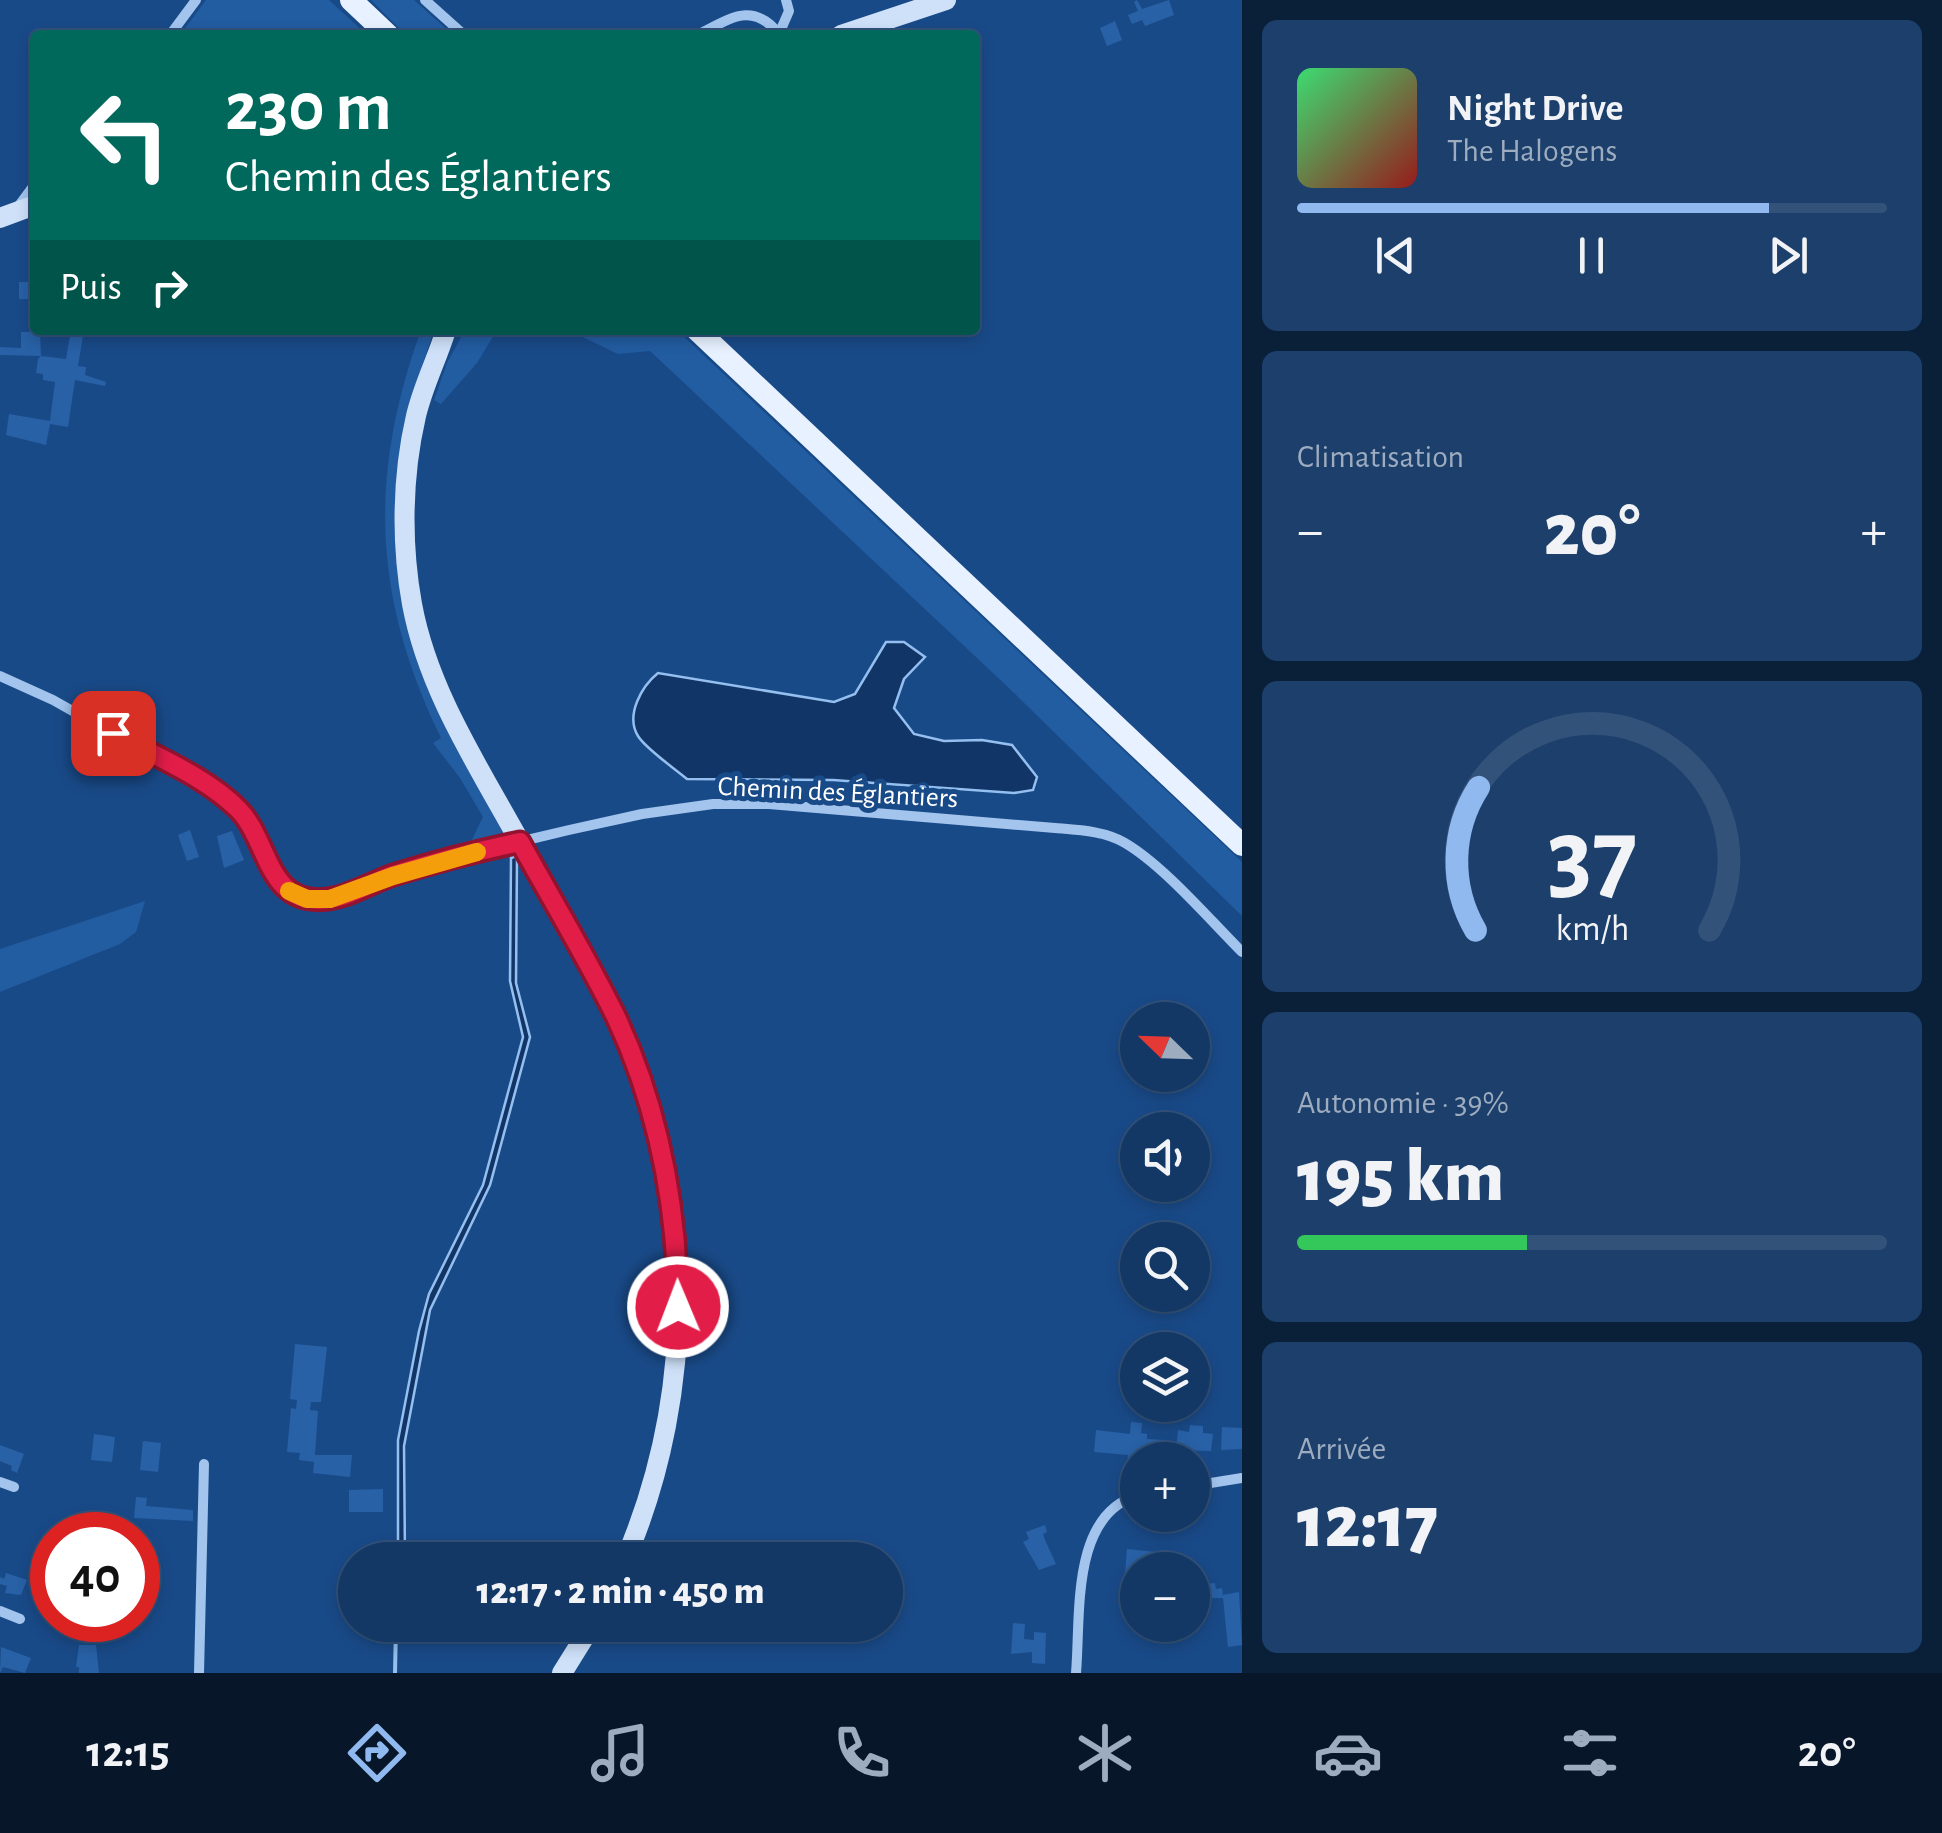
<!DOCTYPE html>
<html lang="fr">
<head>
<meta charset="utf-8">
<style>
  body { margin:0; font-family:"Alegreya Sans",sans-serif; background:#1c3f6c; color:#f1f3f6; height:100vh; display:flex; flex-direction:column; font-size:38px; white-space:nowrap }
  * { box-sizing:border-box; margin:0 }
  p { font-size:32px; color:#9dacbf }
  .icon { flex:none; width:55px; height:55px; fill:none; stroke:currentColor; stroke-width:2; stroke-linecap:round; stroke-linejoin:round }
  .map { position:relative; flex:1; overflow:hidden }
  .sheet { display:flex; flex-direction:column; gap:20px; padding:20px; background:#0a1f38; width:700px }
  .sheet>* { flex:none }
  .top-card { position:absolute; left:30px; top:30px; width:950px; height:305px; border-radius:10px; box-shadow:0 5px 15px #0003,0 0 0 2px #32527a; background:#00695c; color:#fff; overflow:hidden }
  .needle { width:65px; rotate:293deg }
  .tools { position:absolute; left:1120px; top:1002px; display:grid; gap:20px }
  .tools a { display:grid; place-items:center; width:90px; height:90px; border-radius:50%; background:#133866; box-shadow:0 5px 15px #0003,0 0 0 2px #32527a; font-size:50px }
  .speed { position:absolute; left:30px; top:1512px; display:flex; gap:20px; font-size:50px; font-weight:700; text-align:center }
  .speed>* { display:grid; place-content:center; width:130px; height:130px; border-radius:50%; background:#133866; box-shadow:0 5px 15px #0003,0 0 0 2px #32527a; line-height:1 }
  .speed .limit { border:15px solid #d22; background:#fff; color:#111 }
  .pin { position:absolute; display:grid; place-items:center; width:85px; height:85px; color:#fff; margin:-42px; border-radius:20px; box-shadow:0 5px 15px #0006 }
  .me { position:absolute; width:110px; margin:-55px; rotate:359deg; stroke-linejoin:round; filter:drop-shadow(0 0 8px #0008) }
  .turn { display:flex; align-items:center; gap:35px; height:210px; padding:0 30px; font-size:45px }
  .turn .icon { width:130px; height:130px; stroke-width:2.5 }
  .turn b { display:block; font-size:70px; line-height:85px }
  .then { display:flex; align-items:center; height:95px; padding:0 30px; background:#0003; gap:20px; font-size:38px }
  .big { font-size:75px; font-weight:800; line-height:1.1 }
  .sheet .tile { flex:1; display:flex; flex-direction:column; justify-content:center; gap:15px; min-width:0; padding:0 35px; border-radius:15px; background:#1c3f6c }
  .sheet .dial { align-items:center; gap:0 }
  .dial svg { height:260px; overflow:visible; fill:none; stroke:#32527a; stroke-width:7; stroke-linecap:round; text-anchor:middle }
  .dial text { fill:#f1f3f6; stroke:none }
  .song { display:flex; align-items:center; gap:30px }
  .cover { width:120px; height:120px; border-radius:15px; background:linear-gradient(135deg,hsl(140 70% 55%),hsl(0 70% 35%)) }
  .played { height:10px; border-radius:5px; background:linear-gradient(90deg,#90b9f0 80%,#32527a 80%) }
  .keys { display:flex; justify-content:space-around; direction:ltr }
  .heat { display:flex; justify-content:space-between; align-items:center; font-size:55px; direction:ltr }
  .charge { height:15px; border-radius:8px; background:linear-gradient(90deg,#34c759 39%,#32527a 0) }
  .trip { position:absolute; left:338px; top:1542px; width:565px; height:100px; border-radius:50px; background:#133866; box-shadow:0 5px 15px #0003,0 0 0 2px #32527a; font-weight:800; line-height:100px; text-align:center }
  .tabs { display:flex; height:160px; justify-content:space-around; align-items:center; background:#081629; color:#9dacbf }
  .tabs .icon { width:70px; height:70px }
  .tabs .active { color:#90b9f0 }
  .tabs b { font-size:45px; color:#f1f3f6 }
  main { display:flex; flex:1; min-height:0 }
  .map>svg:first-child { display:block }
  .green { fill:#225ca1 }
  .water { fill:#113566; stroke:#94bfef; stroke-width:2.5 }
  .lines { fill:none; stroke-linecap:round; stroke-linejoin:round }
  .stream { stroke:#94bfef; stroke-width:4 }
  .building { fill:#2861a6 }
  .street { stroke:#a2c4ed; stroke-width:10 }
  .secondary { stroke:#cee1f9; stroke-width:20 }
  .primary { stroke:#e7f1ff; stroke-width:22 }
  .route-casing { stroke:#92132f; stroke-width:25 }
  .route { stroke:#e11d48; stroke-width:18 }
  .slow { stroke:#f59e0b; stroke-width:18 }
  .labels { text-anchor:middle; stroke-width:10; stroke-linejoin:round; paint-order:stroke }
  .street-label { font-size:28px; fill:#fff; stroke:#194a88 }
</style>
</head>
<body>
<main>
<div class="map">
<svg width="1242" height="1673" viewBox="0 0 1242 1673">
  <rect width="100%" height="100%" fill="#194a88"/>
  <!-- green -->
  <g class="green">
    <polygon points="206,0 329,0 367,35 180,35"/>
    <polygon points="371,0 414,0 453,35 406,35"/>
    <path d="M421,330H434L412,396L396,502L447,730L504,834L497,841L468,848L483,817L460,778L433,743L441,738C373,597 368,478 421,330Z"/>
    <polygon points="465,330 497,330 477,363 441,404 434,400 447,363"/>
    <polygon points="568,330 677,330 1242,862 1242,916 1011,690 650,351 618,354"/>
    <polygon points="145,901 136,932 120,944 0,992 0,949"/>
  </g>
  <!-- water -->
  <g class="water">
    <path d="M886,642H904L925,657L904,679L894,708L914,734L944,741L982,740L1012,745L1037,777L1033,790L1014,793L833,780L687,779C674,768 646,749 638,736C625,715 642,686 658,673L834,702L855,694Z"/>
    <polygon points="517,856 516,983 530,1037 490,1185 430,1310 404,1446 405,1560 398,1560 398,1440 419,1331 429,1294 483,1185 523,1037 510,981 511,858"/>
  </g>
  <g class="lines">
    <!-- stream -->
    <g class="stream">
      <polyline points="398,1560 398,1542"/>
      <polyline points="395,1673 396,1625"/>
    </g>
  </g>
  <!-- building -->
  <g class="building">
    <polygon points="1137,0 1142,9 1169,0 1174,15 1145,26 1142,20 1132,24 1128,15 1138,11 1134,2"/>
    <polygon points="1115,21 1122,40 1107,46 1100,28"/>
    <rect x="19" y="282" width="16" height="17"/>
    <polygon points="71,330 84,330 78,366 86,367 85,375 106,382 105,386 75,380 68,427 50,424 46,445 6,435 9,414 50,421 55,382 43,380 43,374 36,373 38,359 41,356 0,355 0,347 21,348 21,332 40,332 41,356 66,359"/>
    <polygon points="190,830 199,857 187,861 178,835"/>
    <polygon points="232,831 244,860 224,868 217,836"/>
    <polygon points="295,1344 327,1347 321,1402 311,1402 310,1410 318,1411 315,1455 352,1455 350,1477 313,1473 314,1462 299,1460 300,1453 287,1452 291,1408 296,1409 297,1400 290,1399"/>
    <polygon points="1131,1422 1142,1423 1141,1433 1147,1434 1147,1439 1165,1440 1163,1460 1147,1460 1145,1452 1136,1451 1135,1465 1127,1464 1128,1455 1094,1452 1096,1430 1130,1434"/>
    <polygon points="1190,1425 1203,1426 1203,1433 1213,1434 1211,1451 1176,1450 1178,1430 1189,1432"/>
    <polygon points="1222,1427 1242,1428 1242,1449 1221,1450"/>
    <polygon points="94,1434 115,1437 112,1462 91,1460"/>
    <polygon points="143,1441 161,1443 158,1472 140,1470"/>
    <polygon points="0,1445 24,1454 17,1473 11,1470 12,1466 0,1461"/>
    <polygon points="383,1489 383,1512 349,1512 349,1490"/>
    <polygon points="136,1497 147,1498 146,1506 193,1510 193,1521 134,1518"/>
    <polygon points="1045,1525 1047,1532 1043,1534 1045,1540 1056,1564 1039,1570 1023,1542 1029,1539 1026,1532"/>
    <polygon points="1127,1549 1156,1552 1154,1570 1138,1570 1138,1588 1124,1586"/>
    <polygon points="6,1573 27,1580 21,1595 5,1593 7,1586 0,1584 0,1577 4,1579"/>
    <polygon points="1215,1583 1216,1589 1222,1588 1223,1595 1239,1592 1242,1645 1228,1647 1223,1598 1203,1598 1202,1584"/>
    <polygon points="1013,1623 1025,1624 1024,1639 1034,1640 1034,1632 1046,1633 1045,1664 1032,1663 1032,1652 1011,1654"/>
    <polygon points="79,1645 96,1645 99,1673 79,1673 79,1667 76,1667"/>
    <polygon points="1,1647 31,1658 25,1673 3,1667 0,1673"/>
  </g>
  <g class="lines">
    <!-- street -->
    <g class="street">
      <polyline points="425,0 464,35"/>
      <polyline points="779,34 789,11 786,0"/>
      <polyline points="170,35 196,0"/>
      <path d="M697,35C730,19 752,0 780,35"/>
      <polyline points="15,211 35,184"/>
      <path d="M0,676L53,700L223,796L240,811L253,831L276,877L289,890L307,899H330L447,859L569,830L642,814L713,804H769L1055,828C1078,830 1105,831 1125,843C1164,866 1209,919 1242,952"/>
      <polyline points="0,1482 14,1487"/>
      <polyline points="1192,1486 1242,1478"/>
      <polyline points="0,1611 20,1619"/>
      <polyline points="199,1673 204,1464"/>
      <path d="M1076,1673C1081,1616 1070,1515 1138,1495"/>
    </g>
    <!-- secondary -->
    <g class="secondary">
      <polyline points="841,35 946,0"/>
      <polyline points="0,218 35,205"/>
      <path d="M446,330C437,359 423,386 416,416C402,476 401,543 412,604C428,691 479,767 521,844C552,901 586,958 615,1017C697,1184 698,1390 625,1560"/>
      <polyline points="562,1673 592,1625"/>
    </g>
    <!-- primary -->
    <g class="primary">
      <polyline points="351,0 388,35"/>
      <polyline points="697,330 1242,845"/>
    </g>
  </g>
  <g class="lines">
    <!-- route casing -->
    <g class="route-casing">
      <path id="route" d="M113,733C154,756 205,776 238,809C270,841 266,907 328,899C350,896 373,882 393,875C435,862 477,851 520,842C552,900 587,958 616,1017C659,1109 677,1207 678,1307"/>
    </g>
    <!-- route -->
    <use href="#route" class="route"/>
    <!-- slow -->
    <polyline class="slow" points="289,891 307,899 330,899 393,876 477,852"/>
  </g>
  <g class="labels">
    <!-- street labels -->
    <g class="street-label">
      <text transform="translate(838 791) rotate(3)" y="10">Chemin des Églantiers</text>
    </g>
  </g>
</svg>
<div class="tools">
<a><svg class="needle" viewBox="-14 -14 28 28"><path d="M0-13l5 13h-10z" fill="#e53935"/><path d="M0 13l5-13h-10z" fill="#9dacbf"/></svg></a>
<a><svg class="icon" aria-label="sound" viewBox="0 0 24 24"><path d="M4 9h4l5-4v14l-5-4H4zM17 9q2 3 0 6"/></svg></a>
<a><svg class="icon" aria-label="search" viewBox="0 0 24 24"><circle cx="10" cy="10" r="6"/><path d="M15 15l6 6"/></svg></a>
<a><svg class="icon" aria-label="layers" viewBox="0 0 24 24"><path d="M12 4l9 5-9 5-9-5zM3 14l9 5 9-5"/></svg></a>
<a>+</a>
<a>−</a>
</div>
<div class="speed"><div class="limit">40</div></div>
<div class="pin" style="left:113px;top:733px;background:#d93025"><svg class="icon" aria-label="arrive" viewBox="0 0 24 24"><path d="M6 21V4h12l-3 4 3 4H6"/></svg></div>
<svg class="me" style="left:678px;top:1307px" viewBox="-20 -20 40 40"><circle r="17" fill="#e11d48" stroke="#fff" stroke-width="3"/><path d="M0-11L8 9 0 5-8 9z" fill="#fff"/></svg>
<div class="trip">12:17 · 2 min · 450 m</div>
<div class="top-card">
<div class="turn"><svg class="icon" aria-label="left" viewBox="0 0 24 24"><path d="M17 20v-9H6M10 6l-5 5 5 5"/></svg><div><b>230 m</b>Chemin des Églantiers</div></div>
<div class="then">Puis<svg class="icon" aria-label="right" viewBox="0 0 24 24"><path d="M7 20v-9h11M14 6l5 5-5 5"/></svg></div>
</div>
</div>
<section class="sheet">
<div class="tile">
<div class="song"><i class="cover"></i><div><b>Night Drive</b><p>The Halogens</p></div></div>
<div class="played"></div>
<div class="keys"><svg class="icon" aria-label="previous" viewBox="0 0 24 24"><path d="M18 5L8 12l10 7zM5 5v14"/></svg><svg class="icon" aria-label="pause" viewBox="0 0 24 24"><path d="M8 5v14M16 5v14"/></svg><svg class="icon" aria-label="next" viewBox="0 0 24 24"><path d="M6 5l10 7-10 7zM19 5v14"/></svg></div>
</div>
<div class="tile"><p>Climatisation</p>
<div class="heat"><a>−</a><b class="big">20°</b><a>+</a></div>
</div>
<div class="tile dial"><svg viewBox="0 0 100 80">
<path d="M14 69A42 42 0 1 1 86 69"/>
<path d="M14 69A42 42 0 0 1 15 25" stroke="#90b9f0"/>
<text x="50" y="56" font-size="32" font-weight="700">37</text>
<text x="50" y="72" font-size="11">km/h</text>
</svg></div>
<div class="tile"><p>Autonomie · 39%</p><b class="big">195 km</b><div class="charge"></div></div>
<div class="tile"><p>Arrivée</p><b class="big">12:17</b></div>
</section>
</main>
<nav class="tabs">
<b>12:15</b>
<svg class="icon active" aria-label="directions" viewBox="0 0 24 24"><path d="M12 3l9 9-9 9-9-9zM9 14v-3h6M13 9l2 2-2 2"/></svg>
<svg class="icon" aria-label="music" viewBox="0 0 24 24"><path d="M9 18V5l10-2v13"/><circle cx="6" cy="18" r="3"/><circle cx="16" cy="16" r="3"/></svg>
<svg class="icon" aria-label="phone" viewBox="0 0 24 24"><path d="M5 4h4l2 5-3 2q2 4 5 5l2-3 5 2v4C11 20 4 13 5 4z"/></svg>
<svg class="icon" aria-label="climate" viewBox="0 0 24 24"><path d="M12 3v18M4 7l16 10M4 17L20 7"/></svg>
<svg class="icon" aria-label="car" viewBox="0 0 24 24"><path d="M5 17H2v-5l4-1 3-4h7l3 4 3 1v5h-3M9 17h6M6 11h13"/><circle cx="7" cy="17" r="2"/><circle cx="17" cy="17" r="2"/></svg>
<svg class="icon" aria-label="filters" viewBox="0 0 24 24"><path d="M4 7h16M4 17h16"/><circle cx="9" cy="7" r="2"/><circle cx="15" cy="17" r="2"/></svg>
<b>20°</b>
</nav>
</body>
</html>
